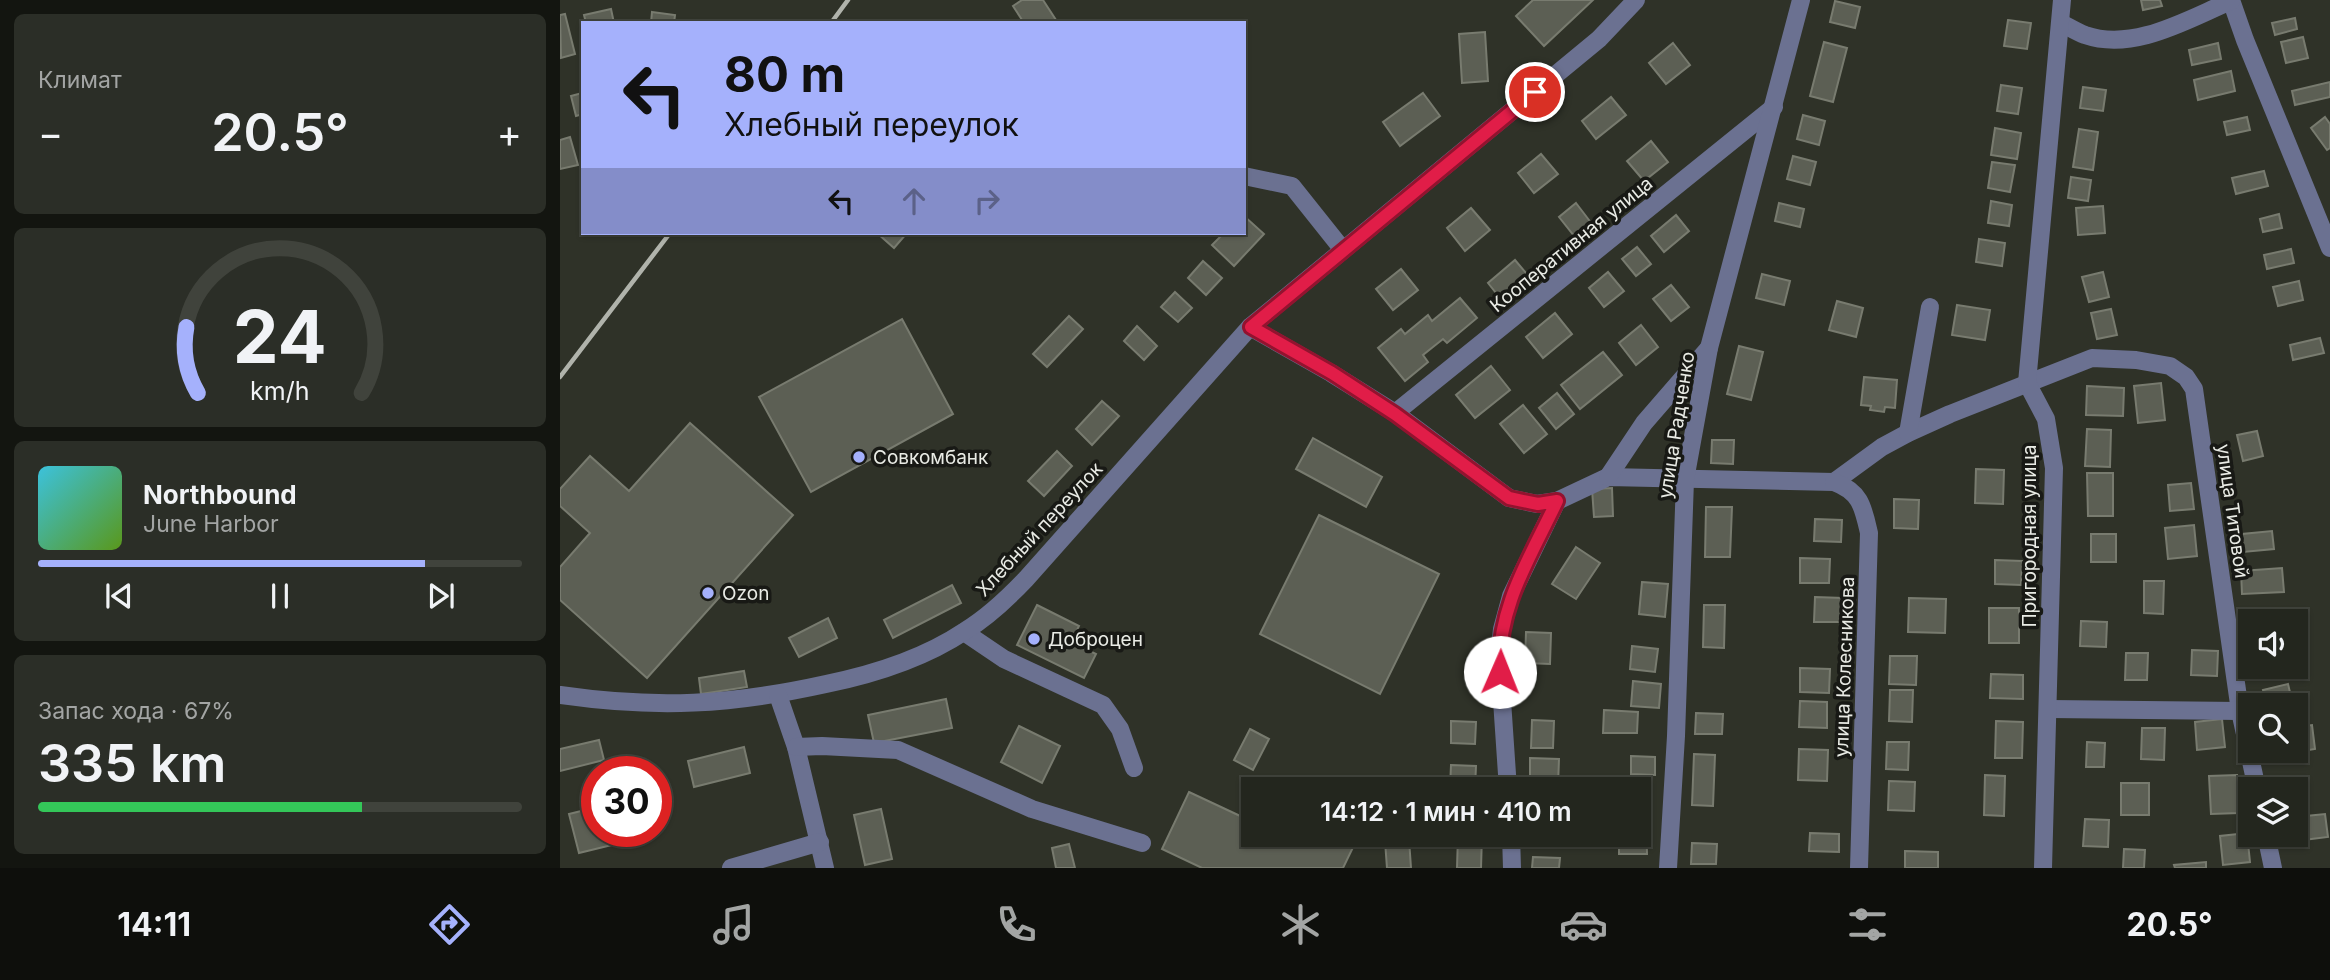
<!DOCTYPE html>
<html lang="ru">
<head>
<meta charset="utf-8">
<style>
  body { margin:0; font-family:Inter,sans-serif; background:#2b2e27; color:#f1f3f6; height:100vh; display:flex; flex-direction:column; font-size:26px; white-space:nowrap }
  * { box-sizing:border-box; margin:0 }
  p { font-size:23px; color:#a3a5a4 }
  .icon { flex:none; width:38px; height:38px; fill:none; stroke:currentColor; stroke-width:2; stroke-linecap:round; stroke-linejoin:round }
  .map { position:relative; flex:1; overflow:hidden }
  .drawer { display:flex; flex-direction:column; gap:14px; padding:14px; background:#131510; width:560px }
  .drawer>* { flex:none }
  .top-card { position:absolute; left:21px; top:21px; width:665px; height:214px; border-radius:0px; box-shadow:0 2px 5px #0004,0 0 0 2px #40433c; background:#a5b1fc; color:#111; overflow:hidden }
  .fabs { position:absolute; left:1678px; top:609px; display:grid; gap:14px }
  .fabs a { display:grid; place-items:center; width:70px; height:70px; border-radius:0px; background:#23261e; box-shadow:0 2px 5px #0004,0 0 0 2px #40433c; font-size:35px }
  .speed { position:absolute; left:21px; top:756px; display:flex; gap:14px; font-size:35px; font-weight:700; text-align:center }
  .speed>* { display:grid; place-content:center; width:91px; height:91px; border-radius:50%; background:#23261e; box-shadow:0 2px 5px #0004,0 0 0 2px #40433c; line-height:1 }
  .speed .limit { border:10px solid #d22; background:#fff; color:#111 }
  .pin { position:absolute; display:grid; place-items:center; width:60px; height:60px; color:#fff; margin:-30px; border:4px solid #fff; border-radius:50%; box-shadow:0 2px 7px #0007 }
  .me { position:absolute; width:77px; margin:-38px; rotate:1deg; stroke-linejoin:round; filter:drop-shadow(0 0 5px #0008) }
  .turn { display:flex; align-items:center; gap:24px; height:147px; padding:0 28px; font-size:32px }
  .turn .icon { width:91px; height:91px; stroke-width:2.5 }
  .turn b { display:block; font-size:49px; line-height:60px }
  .lanes { display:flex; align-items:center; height:66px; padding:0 28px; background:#0003; justify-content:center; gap:35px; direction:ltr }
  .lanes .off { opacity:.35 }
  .big { font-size:52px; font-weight:600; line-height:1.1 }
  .drawer .card { flex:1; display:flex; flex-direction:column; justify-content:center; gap:10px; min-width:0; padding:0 24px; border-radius:10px; background:#2b2e27 }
  .drawer .dial { align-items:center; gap:0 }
  .dial svg { height:182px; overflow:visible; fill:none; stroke:#40433c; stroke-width:7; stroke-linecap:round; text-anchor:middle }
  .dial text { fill:#f1f3f6; stroke:none }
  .song { display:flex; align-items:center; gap:21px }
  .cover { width:84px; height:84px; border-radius:10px; background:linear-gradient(135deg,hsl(190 70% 55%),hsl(90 70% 35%)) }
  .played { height:7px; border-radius:4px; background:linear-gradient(90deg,#a5b1fc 80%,#40433c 80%) }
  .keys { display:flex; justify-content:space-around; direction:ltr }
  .heat { display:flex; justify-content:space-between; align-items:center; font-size:38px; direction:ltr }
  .charge { height:10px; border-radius:5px; background:linear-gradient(90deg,#34c759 67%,#40433c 0) }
  .trip { position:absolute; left:681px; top:777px; width:410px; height:70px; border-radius:0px; background:#23261e; box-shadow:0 2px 5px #0004,0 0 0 2px #40433c; font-weight:600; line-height:70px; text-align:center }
  .tab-bar { display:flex; height:112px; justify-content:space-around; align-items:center; background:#0e0f0c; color:#a3a5a4 }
  .tab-bar .icon { width:49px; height:49px }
  .tab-bar .on { color:#a5b1fc }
  .tab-bar b { font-size:32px; color:#f1f3f6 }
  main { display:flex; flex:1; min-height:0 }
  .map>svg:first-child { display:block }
  .building { fill:#5c5f54; stroke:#787b6f; stroke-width:2 }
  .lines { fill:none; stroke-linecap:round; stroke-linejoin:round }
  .minor { stroke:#6b7191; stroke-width:18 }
  .rail { stroke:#b0b3ab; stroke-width:4.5 }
  .route-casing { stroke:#92132f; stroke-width:18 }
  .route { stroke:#e11d48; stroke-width:12 }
  .poi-dot { fill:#a5b1fc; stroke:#181915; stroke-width:2.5 }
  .labels { text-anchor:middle; stroke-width:7; stroke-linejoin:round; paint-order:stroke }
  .street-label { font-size:19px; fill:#e9ebe5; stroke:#181915 }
  .poi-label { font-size:19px; fill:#e9ebe5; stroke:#181915; text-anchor:start }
</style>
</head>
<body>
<main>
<section class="drawer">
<div class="card"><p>Климат</p>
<div class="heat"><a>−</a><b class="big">20.5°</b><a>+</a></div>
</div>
<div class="card dial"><svg viewBox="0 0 100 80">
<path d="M14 69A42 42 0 1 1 86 69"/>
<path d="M14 69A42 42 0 0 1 9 40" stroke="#a5b1fc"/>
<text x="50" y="56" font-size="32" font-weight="700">24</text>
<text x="50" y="72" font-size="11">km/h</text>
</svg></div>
<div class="card">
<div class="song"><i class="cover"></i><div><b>Northbound</b><p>June Harbor</p></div></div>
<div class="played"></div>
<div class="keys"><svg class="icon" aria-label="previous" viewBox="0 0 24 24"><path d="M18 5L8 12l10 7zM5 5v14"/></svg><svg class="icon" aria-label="pause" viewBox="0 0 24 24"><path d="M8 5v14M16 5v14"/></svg><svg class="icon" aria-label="next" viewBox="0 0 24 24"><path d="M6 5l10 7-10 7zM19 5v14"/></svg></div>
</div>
<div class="card"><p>Запас хода · 67%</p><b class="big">335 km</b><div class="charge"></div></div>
</section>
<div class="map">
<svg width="1770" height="868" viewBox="0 0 1770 868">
  <rect width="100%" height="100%" fill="#2f3228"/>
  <!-- building -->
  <g class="building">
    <polygon points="462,0 483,0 498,23 464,23 453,6"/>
    <polygon points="973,0 1033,0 984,46 956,16"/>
    <polygon points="1581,0 1600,0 1602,6 1583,10"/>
    <polygon points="1275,1 1300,7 1295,28 1270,22"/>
    <polygon points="51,9 54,23 26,23 24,15"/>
    <polygon points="92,12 115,15 114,23 91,23"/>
    <polygon points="5,14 15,54 1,58 0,15"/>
    <polygon points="1735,18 1737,29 1715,35 1712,23"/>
    <polygon points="1448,20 1471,23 1467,49 1444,46"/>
    <polygon points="925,32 928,81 902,83 899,34"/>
    <polygon points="1743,37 1748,58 1726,63 1721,42"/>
    <polygon points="1264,42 1287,48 1273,102 1250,96"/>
    <polygon points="1113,43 1130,65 1106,84 1089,63"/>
    <polygon points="1658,43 1661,59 1632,65 1629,50"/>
    <polygon points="1671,71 1675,91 1638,100 1634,80"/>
    <polygon points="1770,82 1770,97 1735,105 1732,91"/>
    <polygon points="1441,85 1462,88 1458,114 1437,111"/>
    <polygon points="1523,87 1546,90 1543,111 1520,108"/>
    <polygon points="22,93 23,114 16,116 11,96"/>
    <polygon points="863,93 880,116 840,146 823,122"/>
    <polygon points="1051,97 1066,115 1036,139 1022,121"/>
    <polygon points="1243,115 1265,121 1259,145 1237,139"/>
    <polygon points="1687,117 1690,130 1667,135 1664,122"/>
    <polygon points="1765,117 1770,124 1770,148 1767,150 1751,128"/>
    <polygon points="1435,128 1461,133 1457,159 1431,155"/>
    <polygon points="1519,129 1538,132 1533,170 1513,167"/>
    <polygon points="10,137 18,165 0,169 0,140"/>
    <polygon points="1091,141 1108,162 1084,181 1067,161"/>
    <polygon points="981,154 998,174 974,193 958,173"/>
    <polygon points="1233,156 1256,162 1250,185 1227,179"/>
    <polygon points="1432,162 1455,165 1450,192 1428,188"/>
    <polygon points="1704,171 1708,186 1676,194 1672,178"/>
    <polygon points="1511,177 1531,180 1528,201 1508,198"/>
    <polygon points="1431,201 1452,205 1449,226 1428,223"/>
    <polygon points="1016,203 1032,224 1015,237 999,217"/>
    <polygon points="1219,203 1244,209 1240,227 1215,221"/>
    <polygon points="1543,206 1545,233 1518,235 1516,208"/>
    <polygon points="911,208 930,230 905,251 887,228"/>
    <polygon points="1719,214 1722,228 1703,232 1700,219"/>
    <polygon points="1116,215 1129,231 1104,252 1091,236"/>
    <polygon points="684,216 704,234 674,266 652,245 664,233 684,233"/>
    <polygon points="317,233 347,233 334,248"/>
    <polygon points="1419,239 1445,243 1442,266 1416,262"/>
    <polygon points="1077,247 1091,264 1076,276 1062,259"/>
    <polygon points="1731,249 1734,263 1707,269 1704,255"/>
    <polygon points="955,260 972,280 944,303 928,283"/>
    <polygon points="643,261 662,278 646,295 628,278"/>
    <polygon points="841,269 858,290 833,310 816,289"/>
    <polygon points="1048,272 1064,291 1044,307 1029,288"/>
    <polygon points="1543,272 1549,297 1529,302 1522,277"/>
    <polygon points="1202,274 1230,281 1224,305 1196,298"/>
    <polygon points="1739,281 1743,300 1718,306 1713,287"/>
    <polygon points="1111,285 1129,307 1111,321 1093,299"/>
    <polygon points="615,292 632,308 618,322 601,307"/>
    <polygon points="900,298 917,318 887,343 883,339 863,355 868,362 845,381 818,348 841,329 845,334 868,315 872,321"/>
    <polygon points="1277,301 1303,308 1296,337 1269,330"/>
    <polygon points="1397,305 1430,310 1425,340 1392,335"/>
    <polygon points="1551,309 1557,335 1537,339 1531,313"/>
    <polygon points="995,313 1012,334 983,358 966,337"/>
    <polygon points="509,316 523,329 487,367 473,354"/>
    <polygon points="342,319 393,414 251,492 199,397"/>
    <polygon points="1081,325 1098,347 1076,365 1059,343"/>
    <polygon points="577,326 597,346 584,360 564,341"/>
    <polygon points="1760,338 1764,353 1733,360 1730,345"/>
    <polygon points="1179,346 1203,352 1191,400 1167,394"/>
    <polygon points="1043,352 1062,375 1020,409 1001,385"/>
    <polygon points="931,366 950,390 915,418 896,395"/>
    <polygon points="1304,377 1337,380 1335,408 1325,407 1324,412 1310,410 1311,406 1301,405"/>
    <polygon points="1601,383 1605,420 1578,423 1574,386"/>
    <polygon points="1527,386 1564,388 1563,416 1526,415"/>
    <polygon points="997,393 1014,414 996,429 979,408"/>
    <polygon points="542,401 559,416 532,445 516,429"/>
    <polygon points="963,405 987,434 964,453 940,424"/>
    <polygon points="130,423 233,515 87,678 0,600 0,567 30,533 0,506 0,489 30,456 69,491"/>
    <polygon points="1527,429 1551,430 1550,467 1525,466"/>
    <polygon points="1697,431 1703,456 1683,461 1677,435"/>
    <polygon points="753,438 822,477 806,507 736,469"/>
    <polygon points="1152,440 1174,440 1173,464 1151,463"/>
    <polygon points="497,451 512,466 484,496 468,481"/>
    <polygon points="1416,469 1444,470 1443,504 1415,503"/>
    <polygon points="1527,473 1553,473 1553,516 1528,516"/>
    <polygon points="1631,483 1634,509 1610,511 1608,485"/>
    <polygon points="1052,488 1053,516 1034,517 1032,489"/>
    <polygon points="1334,499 1359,500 1358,529 1334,528"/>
    <polygon points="1146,507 1172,507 1170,557 1145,557"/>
    <polygon points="759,515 879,574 820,694 700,634"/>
    <polygon points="1255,519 1282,520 1281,542 1254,541"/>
    <polygon points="1634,525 1637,556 1608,559 1605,528"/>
    <polygon points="1712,531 1714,549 1683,552 1682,534"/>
    <rect x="1531" y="534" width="25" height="28"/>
    <polygon points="1016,547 1040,563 1016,599 992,584"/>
    <polygon points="1240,558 1270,559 1269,583 1240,583"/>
    <polygon points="1435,560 1462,561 1461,585 1435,584"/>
    <polygon points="1722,568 1724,592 1682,594 1681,571"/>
    <polygon points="1584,581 1604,581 1603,614 1584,613"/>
    <polygon points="1082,582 1108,584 1105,617 1079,614"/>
    <polygon points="392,585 401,603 333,638 324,620"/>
    <polygon points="1255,597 1283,598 1282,622 1254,622"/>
    <polygon points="1349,598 1386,599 1385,633 1348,632"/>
    <polygon points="477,605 519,626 511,642 536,654 524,678 457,645"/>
    <polygon points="1144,605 1165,605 1164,648 1143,647"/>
    <rect x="1429" y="608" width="30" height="35"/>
    <polygon points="268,618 277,638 239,657 229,638"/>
    <polygon points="1521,621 1547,622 1546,647 1520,646"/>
    <polygon points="966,632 991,633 990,664 965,663"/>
    <polygon points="1072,646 1098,649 1095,672 1070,669"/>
    <polygon points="1632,650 1658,651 1657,676 1631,675"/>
    <polygon points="1566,653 1588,653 1587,680 1565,680"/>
    <polygon points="1330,656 1357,656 1356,685 1329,684"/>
    <polygon points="1240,668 1270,669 1269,693 1240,692"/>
    <polygon points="184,671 187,687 141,694 139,678"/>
    <polygon points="1431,674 1463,675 1463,699 1430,698"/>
    <polygon points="1073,681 1101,684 1099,708 1071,706"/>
    <polygon points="1728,684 1733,705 1707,705 1703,690"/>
    <polygon points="1330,690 1353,690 1352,722 1329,721"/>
    <polygon points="386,699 392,728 314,743 308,715"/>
    <polygon points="1240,701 1267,702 1267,728 1239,727"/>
    <polygon points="1044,710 1078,712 1077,733 1043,733"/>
    <polygon points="1136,713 1163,714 1162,734 1135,734"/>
    <polygon points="1662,719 1665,747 1637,750 1635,722"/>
    <polygon points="972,720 994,721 993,748 971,748"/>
    <polygon points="891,721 916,722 915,744 891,743"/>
    <polygon points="1436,721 1463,722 1462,758 1435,758"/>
    <polygon points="1752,725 1755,749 1719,755 1719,751 1736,751 1736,727"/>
    <polygon points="459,726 500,746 482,783 441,762"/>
    <polygon points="1582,728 1605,728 1604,760 1581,759"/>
    <polygon points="690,729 709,739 693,770 674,760"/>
    <polygon points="39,740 44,760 0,771 0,749"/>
    <polygon points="1327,742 1349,742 1348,770 1326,769"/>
    <polygon points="1527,742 1545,743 1544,767 1526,767"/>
    <polygon points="184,747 190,773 134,787 128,761"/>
    <polygon points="1239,749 1268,750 1267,781 1238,780"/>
    <polygon points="1134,754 1155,755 1153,806 1132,805"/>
    <polygon points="1071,756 1095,757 1095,775 1071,774"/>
    <polygon points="970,758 999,759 998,786 970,785"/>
    <polygon points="891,765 916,766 915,789 890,788"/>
    <polygon points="1425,775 1445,776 1444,816 1424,815"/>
    <polygon points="1677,775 1679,813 1651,814 1649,776"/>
    <polygon points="1329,781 1355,782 1354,811 1328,810"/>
    <rect x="1561" y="783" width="28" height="32"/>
    <polygon points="629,792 693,822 693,835 719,835 740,845 745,835 799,835 783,868 642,868 602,849"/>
    <polygon points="37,807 37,831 57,831 60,843 19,853 9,814"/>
    <polygon points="321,809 332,859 305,865 294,815"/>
    <polygon points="1078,809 1086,809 1087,854 1059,854 1059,835 1078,835"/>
    <polygon points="1765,814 1768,837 1735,841 1736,817"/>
    <polygon points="1525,819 1549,820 1548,847 1523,846"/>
    <polygon points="1250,833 1279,834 1279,852 1249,851"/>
    <polygon points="1687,833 1690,862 1663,865 1660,836"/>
    <polygon points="898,835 922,835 921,868 897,868"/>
    <polygon points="987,835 1007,835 1007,847 986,846"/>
    <polygon points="849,839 851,868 827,868 825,841"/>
    <polygon points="1132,843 1157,844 1156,864 1131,864"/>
    <polygon points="509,844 515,868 496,868 492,848"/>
    <polygon points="1564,849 1585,850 1584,868 1563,868"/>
    <polygon points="1345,851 1378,852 1378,868 1345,868"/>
    <polygon points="973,857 1000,858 999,868 972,868"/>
    <polygon points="1646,862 1646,868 1615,868 1614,865"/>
  </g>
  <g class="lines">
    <!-- minor -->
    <g class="minor">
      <polyline points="1671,0 1685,40 1770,248"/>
      <path d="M1501,23C1509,27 1517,32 1525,35C1574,52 1628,19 1671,1"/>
      <polyline points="684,176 732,186 783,250"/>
      <polyline points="690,327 771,373 835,413 949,498 977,504 997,501 1048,477 1274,482 1322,447 1348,433 1390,414 1532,358 1576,360 1610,366 1626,377 1634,389 1680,711 1697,789"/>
      <polyline points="835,413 1214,107"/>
      <polyline points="1348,433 1370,307"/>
      <polyline points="1048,477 1084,423 1149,348"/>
      <path d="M1274,482C1301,492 1303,507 1309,533L1299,868"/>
      <polyline points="404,632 444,659 543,705 560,729 574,768"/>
      <path d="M0,695C97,709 171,705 266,684C315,674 363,659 405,631C428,617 447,599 466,579L690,327L1039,39L1076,0"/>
      <polyline points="218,695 236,747 265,868"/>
      <polyline points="1489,709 1680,711"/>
      <polyline points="236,747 262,746 338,750 472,809 582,843"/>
      <polyline points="948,789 939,656 942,629 951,596 997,501"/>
      <polyline points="951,835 952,868"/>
      <polyline points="1706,835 1713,868"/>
      <polyline points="171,868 260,842"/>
      <polyline points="1108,868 1116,736 1125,480 1149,348 1241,0"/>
      <polyline points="1483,868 1494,468 1486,419 1467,383 1502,0"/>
    </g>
    <!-- rail -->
    <g class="rail">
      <polyline points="271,23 288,0"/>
      <polyline points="0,377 110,233"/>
    </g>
  </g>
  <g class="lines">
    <!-- route casing -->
    <g class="route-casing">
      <path id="route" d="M940,672C936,609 971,556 997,501L978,504L949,498L835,414L772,373L691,327L975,92"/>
    </g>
    <!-- route -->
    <use href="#route" class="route"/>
  </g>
  <!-- markers -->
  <g class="poi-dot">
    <circle cx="299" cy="457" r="7"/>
    <circle cx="148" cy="593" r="7"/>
    <circle cx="474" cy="639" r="7"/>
  </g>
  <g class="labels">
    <!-- street labels -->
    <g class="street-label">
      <text transform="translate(1011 244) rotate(-39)" y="7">Кооперативная улица</text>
      <text transform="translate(1116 425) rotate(-81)" y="7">улица Радченко</text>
      <text transform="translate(1673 511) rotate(82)" y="7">улица Титовой</text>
      <text transform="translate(479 529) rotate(-47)" y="7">Хлебный переулок</text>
      <text transform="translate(1469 536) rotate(-90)" y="7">Пригородная улица</text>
      <text transform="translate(1284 667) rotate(-88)" y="7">улица Колесникова</text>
    </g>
    <!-- poi labels -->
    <g class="poi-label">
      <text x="313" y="464">Совкомбанк</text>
      <text x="162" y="600">Ozon</text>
      <text x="488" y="646">Доброцен</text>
    </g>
  </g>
</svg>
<div class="fabs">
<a><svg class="icon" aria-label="sound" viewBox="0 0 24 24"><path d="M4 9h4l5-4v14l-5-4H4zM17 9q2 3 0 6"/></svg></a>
<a><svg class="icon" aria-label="search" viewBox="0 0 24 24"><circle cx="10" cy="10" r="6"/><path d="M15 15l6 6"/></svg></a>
<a><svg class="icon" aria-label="layers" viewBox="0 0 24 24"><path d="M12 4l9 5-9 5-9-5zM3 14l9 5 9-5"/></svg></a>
</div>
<div class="speed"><div class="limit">30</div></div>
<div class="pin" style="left:975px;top:92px;background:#d93025"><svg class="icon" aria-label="arrive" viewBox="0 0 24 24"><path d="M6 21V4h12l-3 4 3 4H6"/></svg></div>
<svg class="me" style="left:940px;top:672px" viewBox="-20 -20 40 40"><circle r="19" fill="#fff"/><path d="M0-13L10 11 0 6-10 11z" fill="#e11d48"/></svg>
<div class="trip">14:12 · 1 мин · 410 m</div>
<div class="top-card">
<div class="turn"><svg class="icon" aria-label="left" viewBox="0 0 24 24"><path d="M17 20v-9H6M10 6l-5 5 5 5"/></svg><div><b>80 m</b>Хлебный переулок</div></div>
<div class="lanes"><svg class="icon" aria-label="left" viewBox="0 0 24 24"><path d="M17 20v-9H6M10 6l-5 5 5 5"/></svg><svg class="icon off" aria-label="ahead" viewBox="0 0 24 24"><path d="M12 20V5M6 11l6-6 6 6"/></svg><svg class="icon off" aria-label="right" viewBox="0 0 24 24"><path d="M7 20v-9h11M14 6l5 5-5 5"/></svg></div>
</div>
</div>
</main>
<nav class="tab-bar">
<b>14:11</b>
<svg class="icon on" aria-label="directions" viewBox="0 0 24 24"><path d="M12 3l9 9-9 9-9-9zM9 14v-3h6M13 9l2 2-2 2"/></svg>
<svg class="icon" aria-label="music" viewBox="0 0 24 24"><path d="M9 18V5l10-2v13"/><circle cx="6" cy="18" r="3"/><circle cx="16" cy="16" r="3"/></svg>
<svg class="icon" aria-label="phone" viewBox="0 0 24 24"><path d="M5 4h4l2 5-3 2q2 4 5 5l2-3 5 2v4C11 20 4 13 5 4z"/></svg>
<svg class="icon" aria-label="climate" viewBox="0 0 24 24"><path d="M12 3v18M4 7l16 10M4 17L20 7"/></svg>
<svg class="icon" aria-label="car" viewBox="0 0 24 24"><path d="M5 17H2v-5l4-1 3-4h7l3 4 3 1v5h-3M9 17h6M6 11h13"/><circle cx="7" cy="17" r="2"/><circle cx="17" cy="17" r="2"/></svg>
<svg class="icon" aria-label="filters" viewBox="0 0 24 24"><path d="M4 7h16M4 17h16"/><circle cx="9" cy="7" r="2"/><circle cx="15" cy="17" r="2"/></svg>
<b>20.5°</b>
</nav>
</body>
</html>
